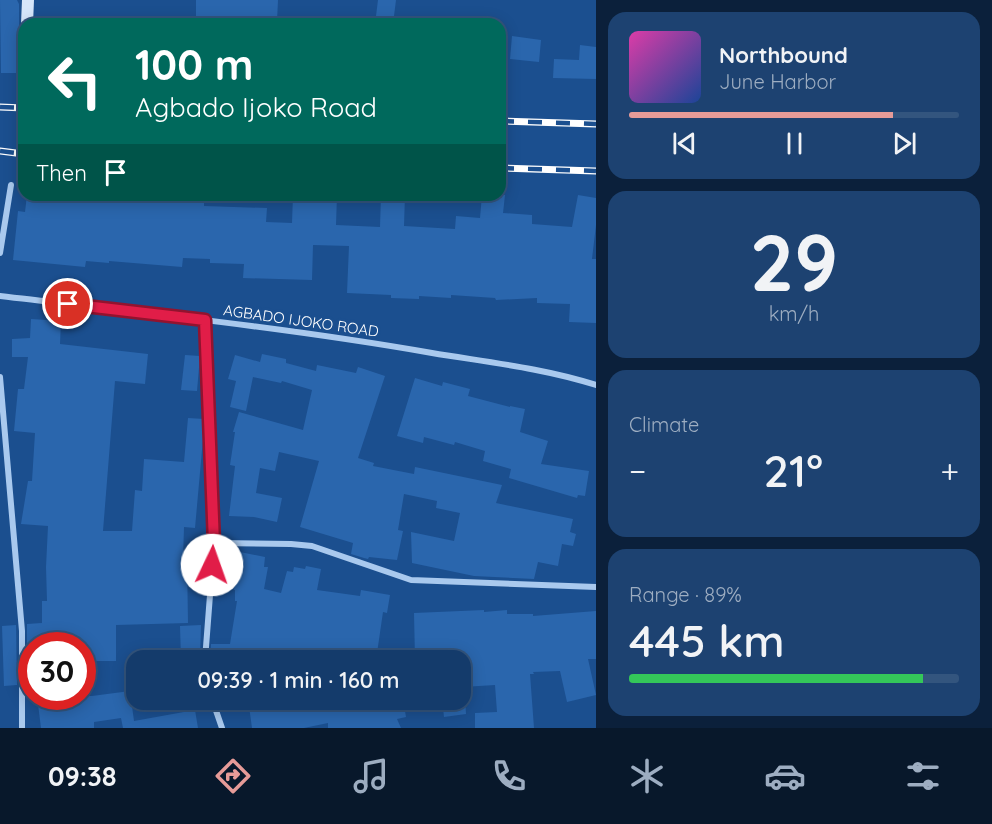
<!DOCTYPE html>
<html lang="en">
<head>
<meta charset="utf-8">
<style>
  body { margin:0; font-family:Quicksand,sans-serif; background:#1d4271; color:#f1f3f6; height:100vh; display:flex; flex-direction:column; font-size:22px; white-space:nowrap }
  * { box-sizing:border-box; margin:0 }
  p { font-size:20px; color:#9dadc1 }
  .icon { flex:none; width:33px; height:33px; fill:none; stroke:currentColor; stroke-width:2; stroke-linecap:round; stroke-linejoin:round }
  .map { position:relative; flex:1; overflow:hidden }
  .side { display:flex; flex-direction:column; gap:12px; padding:12px; background:#0b203b; width:396px }
  .side>* { flex:none }
  .hud { position:absolute; left:18px; top:18px; width:488px; height:183px; border-radius:18px; box-shadow:0 3px 15px #0003,0 0 0 2px #33557e; background:#00695c; color:#fff; overflow:hidden }
  .speed { position:absolute; left:18px; top:632px; display:flex; gap:12px; font-size:30px; font-weight:700; text-align:center }
  .speed>* { display:grid; place-content:center; width:78px; height:78px; border-radius:50%; background:#143b6b; box-shadow:0 3px 15px #0003,0 0 0 2px #33557e; line-height:1 }
  .speed .limit { border:9px solid #d22; background:#fff; color:#111 }
  .pin { position:absolute; display:grid; place-items:center; width:51px; height:51px; color:#fff; margin:-26px; border:3px solid #fff; border-radius:50%; box-shadow:0 2px 6px #0007 }
  .me { position:absolute; width:66px; margin:-33px; rotate:3deg; stroke-linejoin:round; filter:drop-shadow(0 0 4px #0008) }
  .turn { display:flex; align-items:center; gap:21px; height:126px; padding:0 18px; font-size:27px }
  .turn .icon { width:78px; height:78px; stroke-width:2.5 }
  .turn b { display:block; font-size:42px; line-height:51px }
  .then { display:flex; align-items:center; height:57px; padding:0 18px; background:#0003; gap:12px; font-size:22px }
  .big { font-size:45px; font-weight:600; line-height:1.1 }
  .side .tile { flex:1; display:flex; flex-direction:column; justify-content:center; gap:9px; min-width:0; padding:0 21px; border-radius:18px; background:#1d4271 }
  .side .dial { align-items:center; gap:0 }
  .dial b { font-size:78px; line-height:1 }
  .song { display:flex; align-items:center; gap:18px }
  .cover { width:72px; height:72px; border-radius:9px; background:linear-gradient(135deg,hsl(320 70% 55%),hsl(220 70% 35%)) }
  .played { height:6px; border-radius:3px; background:linear-gradient(90deg,#e69b98 80%,#33557e 80%) }
  .keys { display:flex; justify-content:space-around; direction:ltr }
  .heat { display:flex; justify-content:space-between; align-items:center; font-size:33px; direction:ltr }
  .charge { height:9px; border-radius:4px; background:linear-gradient(90deg,#34c759 89%,#33557e 0) }
  .trip { position:absolute; left:126px; top:650px; width:345px; height:60px; border-radius:18px; background:#143b6b; box-shadow:0 3px 15px #0003,0 0 0 2px #33557e; font-weight:600; line-height:60px; text-align:center }
  .dock { display:flex; height:96px; justify-content:space-around; align-items:center; background:#08182b; color:#9dadc1 }
  .dock .icon { width:42px; height:42px }
  .dock .active { color:#e69b98 }
  .dock b { font-size:27px; color:#f1f3f6 }
  main { display:flex; flex:1; min-height:0 }
  .map>svg:first-child { display:block }
  .building { fill:#2a66ad }
  .lines { fill:none; stroke-linecap:round; stroke-linejoin:round }
  .minor { stroke:#a9c9ee; stroke-width:6 }
  .secondary { stroke:#d6e6fa; stroke-width:12 }
  .rail-casing { stroke:#fff; stroke-width:7 }
  .rail { stroke:#1b4f8f; stroke-width:4.5; stroke-dasharray:14; stroke-linecap:butt }
  .route-casing { stroke:#92132f; stroke-width:15 }
  .route { stroke:#e11d48; stroke-width:10 }
  .labels { text-anchor:middle; stroke-width:6; stroke-linejoin:round; paint-order:stroke }
  .street-label { font-size:15px; fill:#fff; stroke:#1b4f8f }
</style>
</head>
<body>
<main>
<div class="map">
<svg width="596" height="728" viewBox="0 0 596 728">
  <rect width="100%" height="100%" fill="#1b4f8f"/>
  <!-- building -->
  <g class="building">
    <polygon points="0,0 17,0 19,4 19,44 16,44 16,73 1,73"/>
    <polygon points="196,0 278,0 277,22 196,24"/>
    <polygon points="378,0 396,0 393,24 375,24"/>
    <polygon points="512,36 541,40 539,62 510,59"/>
    <polygon points="580,45 596,47 596,79 553,78 554,59 579,60"/>
    <polygon points="27,195 117,195 116,199 142,201 142,195 188,195 188,198 204,199 204,206 267,208 266,222 292,223 293,195 337,195 336,225 380,227 381,195 405,195 404,226 455,229 456,216 480,218 482,195 505,195 503,213 532,215 532,224 572,227 578,195 596,198 596,225 592,259 596,259 596,323 569,322 570,304 537,303 537,298 496,300 495,298 451,295 451,298 419,296 419,299 391,298 391,295 347,293 349,246 313,245 312,280 243,278 244,264 210,263 210,259 183,258 182,267 109,261 109,263 86,261 85,267 13,260 18,211 25,212"/>
    <polygon points="31,319 61,321 60,344 148,354 145,384 115,381 103,531 132,531 135,490 142,491 144,459 184,462 188,418 204,419 205,439 203,439 195,528 184,527 183,560 187,560 188,623 116,625 116,661 82,661 82,645 27,645 27,624 42,623 42,601 47,601 46,567 48,526 21,524 28,481 32,481 35,433 14,431 18,389 24,389 28,357 12,357 12,339 30,338"/>
    <polygon points="262,354 286,359 286,363 316,371 317,365 356,373 358,367 385,376 358,458 374,463 373,466 414,474 415,467 502,485 496,503 573,519 570,532 576,534 573,546 562,544 558,566 538,562 534,579 474,576 412,563 411,532 454,541 460,513 436,508 437,501 404,494 398,530 403,531 397,560 369,557 368,559 364,558 351,554 353,543 300,527 319,461 279,452 275,471 260,468 256,493 282,498 277,522 254,517 229,516 235,466 230,465 235,432 233,432 239,412 303,430 312,390 282,381 281,383 253,377 246,411 230,407 236,381 228,379 235,355 260,362"/>
    <polygon points="185,355 200,356 197,391 181,390"/>
    <polygon points="415,378 442,386 443,382 470,389 468,396 510,407 510,406 525,409 520,432 548,441 541,464 589,471 585,496 578,495 577,498 509,478 511,469 483,461 485,451 455,442 454,445 424,437 423,443 397,436"/>
    <polygon points="240,552 265,557 264,567 268,567 264,589 281,593 287,571 293,572 294,567 305,569 306,566 321,569 317,590 360,596 361,590 390,595 387,613 383,612 376,660 344,660 309,656 308,659 277,656 277,660 210,660 211,644 230,644 237,601 235,601 235,590 234,590"/>
    <polygon points="484,610 484,612 507,610 507,614 533,614 533,616 596,611 596,659 588,659 596,695 567,702 560,671 533,672 534,674 530,674 534,728 475,728 475,713 497,712 495,685 463,687 462,660 415,660 414,613"/>
    <polygon points="16,625 17,685 4,686 2,626"/>
    <polygon points="201,625 200,660 181,660 180,626"/>
    <polygon points="130,691 134,721 195,710 198,728 123,728 121,718 94,722 94,728 41,728 37,696 92,696"/>
    <polygon points="248,699 403,699 406,717 397,719 401,728 328,728 328,723 304,728 252,728"/>
    <polygon points="442,699 465,699 466,714 444,717"/>
  </g>
  <g class="lines">
    <!-- minor -->
    <g class="minor">
      <polyline points="0,253 11,185"/>
      <path d="M0,296C144,313 289,328 432,353C486,362 543,368 596,385"/>
      <polyline points="0,377 22,631 22,728"/>
      <polyline points="214,543 291,544 312,546 411,580 596,587"/>
      <polyline points="205,660 214,543 205,320"/>
      <polyline points="212,699 222,728"/>
    </g>
    <!-- secondary -->
    <polyline class="secondary" points="27,24 28,0"/>
    <!-- rail casing -->
    <g class="rail-casing">
      <g id="rail">
        <polyline points="0,107 24,108"/>
        <polyline points="500,121 596,124"/>
        <polyline points="0,151 24,154"/>
        <polyline points="500,168 596,171"/>
      </g>
    </g>
    <!-- rail -->
    <use href="#rail" class="rail"/>
  </g>
  <g class="lines">
    <!-- route casing -->
    <g class="route-casing">
      <polyline id="route" points="68,304 205,320 214,543 212,565"/>
    </g>
    <!-- route -->
    <use href="#route" class="route"/>
  </g>
  <g class="labels">
    <!-- street labels -->
    <g class="street-label">
      <text transform="translate(301 321) rotate(8)" y="5">AGBADO IJOKO ROAD</text>
    </g>
  </g>
</svg>
<div class="speed"><div class="limit">30</div></div>
<div class="pin" style="left:68px;top:304px;background:#d93025"><svg class="icon" aria-label="arrive" viewBox="0 0 24 24"><path d="M6 21V4h12l-3 4 3 4H6"/></svg></div>
<svg class="me" style="left:212px;top:565px" viewBox="-20 -20 40 40"><circle r="19" fill="#fff"/><path d="M0-13L10 11 0 6-10 11z" fill="#e11d48"/></svg>
<div class="trip">09:39 · 1 min · 160 m</div>
<div class="hud">
<div class="turn"><svg class="icon" aria-label="left" viewBox="0 0 24 24"><path d="M17 20v-9H6M10 6l-5 5 5 5"/></svg><div><b>100 m</b>Agbado Ijoko Road</div></div>
<div class="then">Then<svg class="icon" aria-label="arrive" viewBox="0 0 24 24"><path d="M6 21V4h12l-3 4 3 4H6"/></svg></div>
</div>
</div>
<section class="side">
<div class="tile">
<div class="song"><i class="cover"></i><div><b>Northbound</b><p>June Harbor</p></div></div>
<div class="played"></div>
<div class="keys"><svg class="icon" aria-label="previous" viewBox="0 0 24 24"><path d="M18 5L8 12l10 7zM5 5v14"/></svg><svg class="icon" aria-label="pause" viewBox="0 0 24 24"><path d="M8 5v14M16 5v14"/></svg><svg class="icon" aria-label="next" viewBox="0 0 24 24"><path d="M6 5l10 7-10 7zM19 5v14"/></svg></div>
</div>
<div class="tile dial"><b>29</b><p>km/h</p></div>
<div class="tile"><p>Climate</p>
<div class="heat"><a>−</a><b class="big">21°</b><a>+</a></div>
</div>
<div class="tile"><p>Range · 89%</p><b class="big">445 km</b><div class="charge"></div></div>
</section>
</main>
<nav class="dock">
<b>09:38</b>
<svg class="icon active" aria-label="directions" viewBox="0 0 24 24"><path d="M12 3l9 9-9 9-9-9zM9 14v-3h6M13 9l2 2-2 2"/></svg>
<svg class="icon" aria-label="music" viewBox="0 0 24 24"><path d="M9 18V5l10-2v13"/><circle cx="6" cy="18" r="3"/><circle cx="16" cy="16" r="3"/></svg>
<svg class="icon" aria-label="phone" viewBox="0 0 24 24"><path d="M5 4h4l2 5-3 2q2 4 5 5l2-3 5 2v4C11 20 4 13 5 4z"/></svg>
<svg class="icon" aria-label="climate" viewBox="0 0 24 24"><path d="M12 3v18M4 7l16 10M4 17L20 7"/></svg>
<svg class="icon" aria-label="car" viewBox="0 0 24 24"><path d="M5 17H2v-5l4-1 3-4h7l3 4 3 1v5h-3M9 17h6M6 11h13"/><circle cx="7" cy="17" r="2"/><circle cx="17" cy="17" r="2"/></svg>
<svg class="icon" aria-label="filters" viewBox="0 0 24 24"><path d="M4 7h16M4 17h16"/><circle cx="9" cy="7" r="2"/><circle cx="15" cy="17" r="2"/></svg>
</nav>
</body>
</html>
